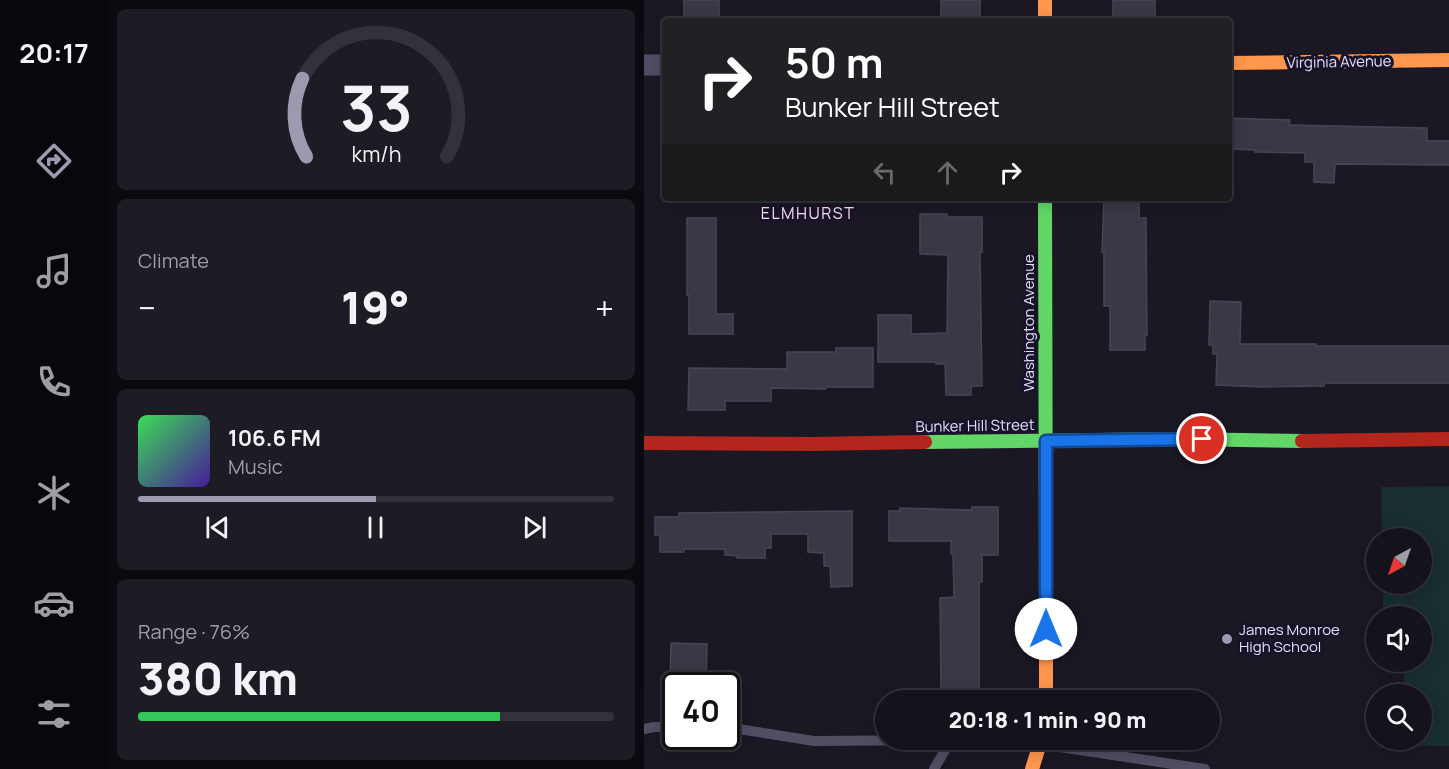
<!DOCTYPE html>
<html lang="en">
<head>
<meta charset="utf-8">
<style>
  body { margin:0; font-family:Manrope,sans-serif; background:#1d1b24; color:#f1f3f6; height:100vh; display:flex; flex-direction:column; font-size:22px; white-space:nowrap }
  * { box-sizing:border-box; margin:0 }
  p { font-size:20px; color:#9d9ea3 }
  .icon { flex:none; width:33px; height:33px; fill:none; stroke:currentColor; stroke-width:2; stroke-linecap:round; stroke-linejoin:round }
  .map { position:relative; flex:1; overflow:hidden }
  .sheet { display:flex; flex-direction:column; gap:9px; padding:9px; background:#0b0a0f; width:536px }
  .sheet>* { flex:none }
  .top-card { position:absolute; left:18px; top:18px; width:570px; height:183px; border-radius:6px; box-shadow:0 3px 15px #0003,0 0 0 2px #33323a; background:#202124; color:#fff; overflow:hidden }
  .needle { width:39px; rotate:220deg }
  .buttons { position:absolute; left:722px; top:528px; display:grid; gap:12px }
  .buttons a { display:grid; place-items:center; width:66px; height:66px; border-radius:50%; background:#14121b; box-shadow:0 3px 15px #0003,0 0 0 2px #33323a; font-size:30px }
  .speed { position:absolute; left:18px; top:672px; display:flex; gap:12px; font-size:30px; font-weight:700; text-align:center }
  .speed>* { display:grid; place-content:center; width:78px; height:78px; border-radius:50%; background:#14121b; box-shadow:0 3px 15px #0003,0 0 0 2px #33323a; line-height:1 }
  .speed .limit { border:3px solid #111; border-radius:9px; background:#fff; color:#111 }
  .pin { position:absolute; display:grid; place-items:center; width:51px; height:51px; color:#fff; margin:-26px; border:3px solid #fff; border-radius:50%; box-shadow:0 2px 6px #0007 }
  .me { position:absolute; width:66px; margin:-33px; rotate:0deg; stroke-linejoin:round; filter:drop-shadow(0 0 4px #0008) }
  .turn { display:flex; align-items:center; gap:21px; height:126px; padding:0 24px; font-size:27px }
  .turn .icon { width:78px; height:78px; stroke-width:2.5 }
  .turn b { display:block; font-size:42px; line-height:51px }
  .lanes { display:flex; align-items:center; height:57px; padding:0 24px; background:#0003; justify-content:center; gap:30px; direction:ltr }
  .lanes .off { opacity:.35 }
  .big { font-size:45px; font-weight:800; line-height:1.1 }
  .sheet .widget { flex:1; display:flex; flex-direction:column; justify-content:center; gap:9px; min-width:0; padding:0 21px; border-radius:9px; background:#1d1b24 }
  .sheet .dial { align-items:center; gap:0 }
  .dial svg { height:156px; overflow:visible; fill:none; stroke:#33323a; stroke-width:7; stroke-linecap:round; text-anchor:middle }
  .dial text { fill:#f1f3f6; stroke:none }
  .song { display:flex; align-items:center; gap:18px }
  .cover { width:72px; height:72px; border-radius:9px; background:linear-gradient(135deg,hsl(130 70% 55%),hsl(260 70% 35%)) }
  .played { height:6px; border-radius:3px; background:linear-gradient(90deg,#9d99b0 50%,#33323a 50%) }
  .keys { display:flex; justify-content:space-around; direction:ltr }
  .heat { display:flex; justify-content:space-between; align-items:center; font-size:33px; direction:ltr }
  .charge { height:9px; border-radius:4px; background:linear-gradient(90deg,#34c759 76%,#33323a 0) }
  .trip { position:absolute; left:231px; top:690px; width:345px; height:60px; border-radius:30px; background:#14121b; box-shadow:0 3px 15px #0003,0 0 0 2px #33323a; font-weight:800; line-height:60px; text-align:center }
  main { display:flex; flex:1; min-height:0 }
  .tab-bar { display:flex; flex-direction:column; width:108px; justify-content:space-around; align-items:center; background:#08070b; color:#9d9ea3 }
  .tab-bar .icon { width:42px; height:42px }
  .tab-bar .active { color:#9d99b0 }
  .tab-bar b { font-size:27px; color:#f1f3f6 }
  .map>svg:first-child { display:block }
  .green { fill:#182e31 }
  .building { fill:#3b3745; stroke:#484456; stroke-width:1.5 }
  .lines { fill:none; stroke-linecap:round; stroke-linejoin:round }
  .lane { stroke:#514e64; stroke-width:10 }
  .street { stroke:#514e64; stroke-width:21 }
  .fast { stroke:#63d668; stroke-width:14 }
  .slow { stroke:#ff974d; stroke-width:14 }
  .jam { stroke:#b3261e; stroke-width:14 }
  .route-casing { stroke:#114b97; stroke-width:15 }
  .route { stroke:#1a73e8; stroke-width:10 }
  .poi-dot { fill:#9d99b0; stroke:#181329; stroke-width:2 }
  .labels { text-anchor:middle; stroke-width:6; stroke-linejoin:round; paint-order:stroke }
  .street-label { font-size:15px; fill:#e3dffc; stroke:#181329 }
  .poi-label { font-size:15px; fill:#e3dffc; stroke:#181329; text-anchor:start }
  .neighbourhood-label { font-size:16px; letter-spacing:1.5px; fill:#fce0f1; stroke:#181329 }
</style>
</head>
<body>
<main>
<nav class="tab-bar">
<b>20:17</b>
<svg class="icon active" aria-label="directions" viewBox="0 0 24 24"><path d="M12 3l9 9-9 9-9-9zM9 14v-3h6M13 9l2 2-2 2"/></svg>
<svg class="icon" aria-label="music" viewBox="0 0 24 24"><path d="M9 18V5l10-2v13"/><circle cx="6" cy="18" r="3"/><circle cx="16" cy="16" r="3"/></svg>
<svg class="icon" aria-label="phone" viewBox="0 0 24 24"><path d="M5 4h4l2 5-3 2q2 4 5 5l2-3 5 2v4C11 20 4 13 5 4z"/></svg>
<svg class="icon" aria-label="climate" viewBox="0 0 24 24"><path d="M12 3v18M4 7l16 10M4 17L20 7"/></svg>
<svg class="icon" aria-label="car" viewBox="0 0 24 24"><path d="M5 17H2v-5l4-1 3-4h7l3 4 3 1v5h-3M9 17h6M6 11h13"/><circle cx="7" cy="17" r="2"/><circle cx="17" cy="17" r="2"/></svg>
<svg class="icon" aria-label="filters" viewBox="0 0 24 24"><path d="M4 7h16M4 17h16"/><circle cx="9" cy="7" r="2"/><circle cx="15" cy="17" r="2"/></svg>
</nav>
<section class="sheet">
<div class="widget dial"><svg viewBox="0 0 100 80">
<path d="M14 69A42 42 0 1 1 86 69"/>
<path d="M14 69A42 42 0 0 1 12 29" stroke="#9d99b0"/>
<text x="50" y="56" font-size="32" font-weight="700">33</text>
<text x="50" y="72" font-size="11">km/h</text>
</svg></div>
<div class="widget"><p>Climate</p>
<div class="heat"><a>−</a><b class="big">19°</b><a>+</a></div>
</div>
<div class="widget">
<div class="song"><i class="cover"></i><div><b>106.6 FM</b><p>Music</p></div></div>
<div class="played"></div>
<div class="keys"><svg class="icon" aria-label="previous" viewBox="0 0 24 24"><path d="M18 5L8 12l10 7zM5 5v14"/></svg><svg class="icon" aria-label="pause" viewBox="0 0 24 24"><path d="M8 5v14M16 5v14"/></svg><svg class="icon" aria-label="next" viewBox="0 0 24 24"><path d="M6 5l10 7-10 7zM19 5v14"/></svg></div>
</div>
<div class="widget"><p>Range · 76%</p><b class="big">380 km</b><div class="charge"></div></div>
</section>
<div class="map">
<svg width="806" height="769" viewBox="0 0 806 769">
  <rect width="100%" height="100%" fill="#1b1824"/>
  <!-- green -->
  <polygon class="green" points="805,486 805,746 760,746 760,740 777,740 777,694 760,694 760,662 777,662 777,616 760,616 739,613 739,584 777,584 777,538 738,538 737,487"/>
  <!-- building -->
  <g class="building">
    <rect x="40" y="0" width="35" height="21"/>
    <polygon points="297,0 336,0 336,18 326,18 326,20 297,20"/>
    <polygon points="469,0 511,0 511,19 494,19 494,21 469,21"/>
    <polygon points="585,118 646,120 645,125 783,128 783,141 806,141 806,165 691,164 690,183 670,182 670,162 661,162 661,153 611,152 611,150 585,149"/>
    <polygon points="460,198 495,198 495,218 502,218 503,335 501,335 501,350 466,350 466,306 460,306 460,252 458,252"/>
    <polygon points="276,214 303,214 303,217 338,217 338,252 336,252 338,386 327,386 327,395 302,395 301,364 292,364 292,362 234,362 234,315 267,315 267,334 303,333 304,255 276,254"/>
    <polygon points="43,218 72,218 72,314 89,314 89,334 45,334 45,295 43,295"/>
    <polygon points="566,301 597,302 596,344 672,344 672,346 806,346 806,383 680,383 680,386 618,387 572,385 573,354 569,354 569,345 565,345"/>
    <polygon points="192,348 229,348 229,387 182,387 182,389 127,388 127,401 81,401 81,410 44,410 45,368 143,369 143,352 192,352"/>
    <polygon points="328,507 354,507 354,555 338,555 338,582 335,582 335,689 297,689 296,598 310,597 309,554 307,554 307,541 245,541 245,511 256,511 256,508 328,510"/>
    <polygon points="208,511 208,586 187,587 186,566 180,566 180,553 164,552 164,534 127,534 127,548 121,548 121,558 93,558 94,556 81,555 81,549 40,549 40,552 16,552 16,535 11,535 11,517 35,517 35,513"/>
    <polygon points="27,643 63,644 62,683 26,682"/>
  </g>
  <g class="lines">
    <!-- lane -->
    <g class="lane">
      <polyline points="82,727 170,741 305,740"/>
      <polyline points="0,729 10,727 32,727"/>
      <polyline points="308,740 396,744 561,769"/>
      <polyline points="290,769 307,740"/>
    </g>
    <!-- street -->
    <polyline class="street" points="0,65 21,65"/>
    <!-- fast -->
    <g class="fast">
      <polyline points="401,198 402,582"/>
      <polyline points="281,442 536,439 658,441"/>
    </g>
    <!-- slow -->
    <g class="slow">
      <polyline points="401,0 401,21"/>
      <polyline points="585,63 806,60"/>
      <polyline points="402,582 402,700"/>
      <polyline points="388,769 397,740"/>
    </g>
    <!-- jam -->
    <g class="jam">
      <polyline points="658,441 806,439"/>
      <polyline points="0,443 168,444 281,442"/>
    </g>
  </g>
  <g class="lines">
    <!-- route casing -->
    <g class="route-casing">
      <polyline id="route" points="402,629 402,441 558,439"/>
    </g>
    <!-- route -->
    <use href="#route" class="route"/>
  </g>
  <!-- markers -->
  <circle class="poi-dot" cx="583" cy="639" r="6"/>
  <g class="labels">
    <!-- street labels -->
    <g class="street-label">
      <text transform="translate(695 62) rotate(-1)" y="5">Virginia Avenue</text>
      <text transform="translate(385 323) rotate(-90)" y="5">Washington Avenue</text>
      <text transform="translate(331 426) rotate(-1)" y="5">Bunker Hill Street</text>
    </g>
    <!-- poi labels -->
    <g class="poi-label">
      <text x="595" y="635">James Monroe<tspan x="595" dy="17">High School</tspan></text>
    </g>
    <!-- neighbourhood labels -->
    <g class="neighbourhood-label">
      <text x="164" y="219">ELMHURST</text>
    </g>
  </g>
</svg>
<div class="buttons">
<a><svg class="needle" viewBox="-14 -14 28 28"><path d="M0-13l5 13h-10z" fill="#e53935"/><path d="M0 13l5-13h-10z" fill="#9d9ea3"/></svg></a>
<a><svg class="icon" aria-label="sound" viewBox="0 0 24 24"><path d="M4 9h4l5-4v14l-5-4H4zM17 9q2 3 0 6"/></svg></a>
<a><svg class="icon" aria-label="search" viewBox="0 0 24 24"><circle cx="10" cy="10" r="6"/><path d="M15 15l6 6"/></svg></a>
</div>
<div class="speed"><div class="limit">40</div></div>
<div class="pin" style="left:558px;top:439px;background:#d93025"><svg class="icon" aria-label="arrive" viewBox="0 0 24 24"><path d="M6 21V4h12l-3 4 3 4H6"/></svg></div>
<svg class="me" style="left:402px;top:629px" viewBox="-20 -20 40 40"><circle r="19" fill="#fff"/><path d="M0-13L10 11 0 6-10 11z" fill="#1a73e8"/></svg>
<div class="trip">20:18 · 1 min · 90 m</div>
<div class="top-card">
<div class="turn"><svg class="icon" aria-label="right" viewBox="0 0 24 24"><path d="M7 20v-9h11M14 6l5 5-5 5"/></svg><div><b>50 m</b>Bunker Hill Street</div></div>
<div class="lanes"><svg class="icon off" aria-label="left" viewBox="0 0 24 24"><path d="M17 20v-9H6M10 6l-5 5 5 5"/></svg><svg class="icon off" aria-label="ahead" viewBox="0 0 24 24"><path d="M12 20V5M6 11l6-6 6 6"/></svg><svg class="icon" aria-label="right" viewBox="0 0 24 24"><path d="M7 20v-9h11M14 6l5 5-5 5"/></svg></div>
</div>
</div>
</main>
</body>
</html>
